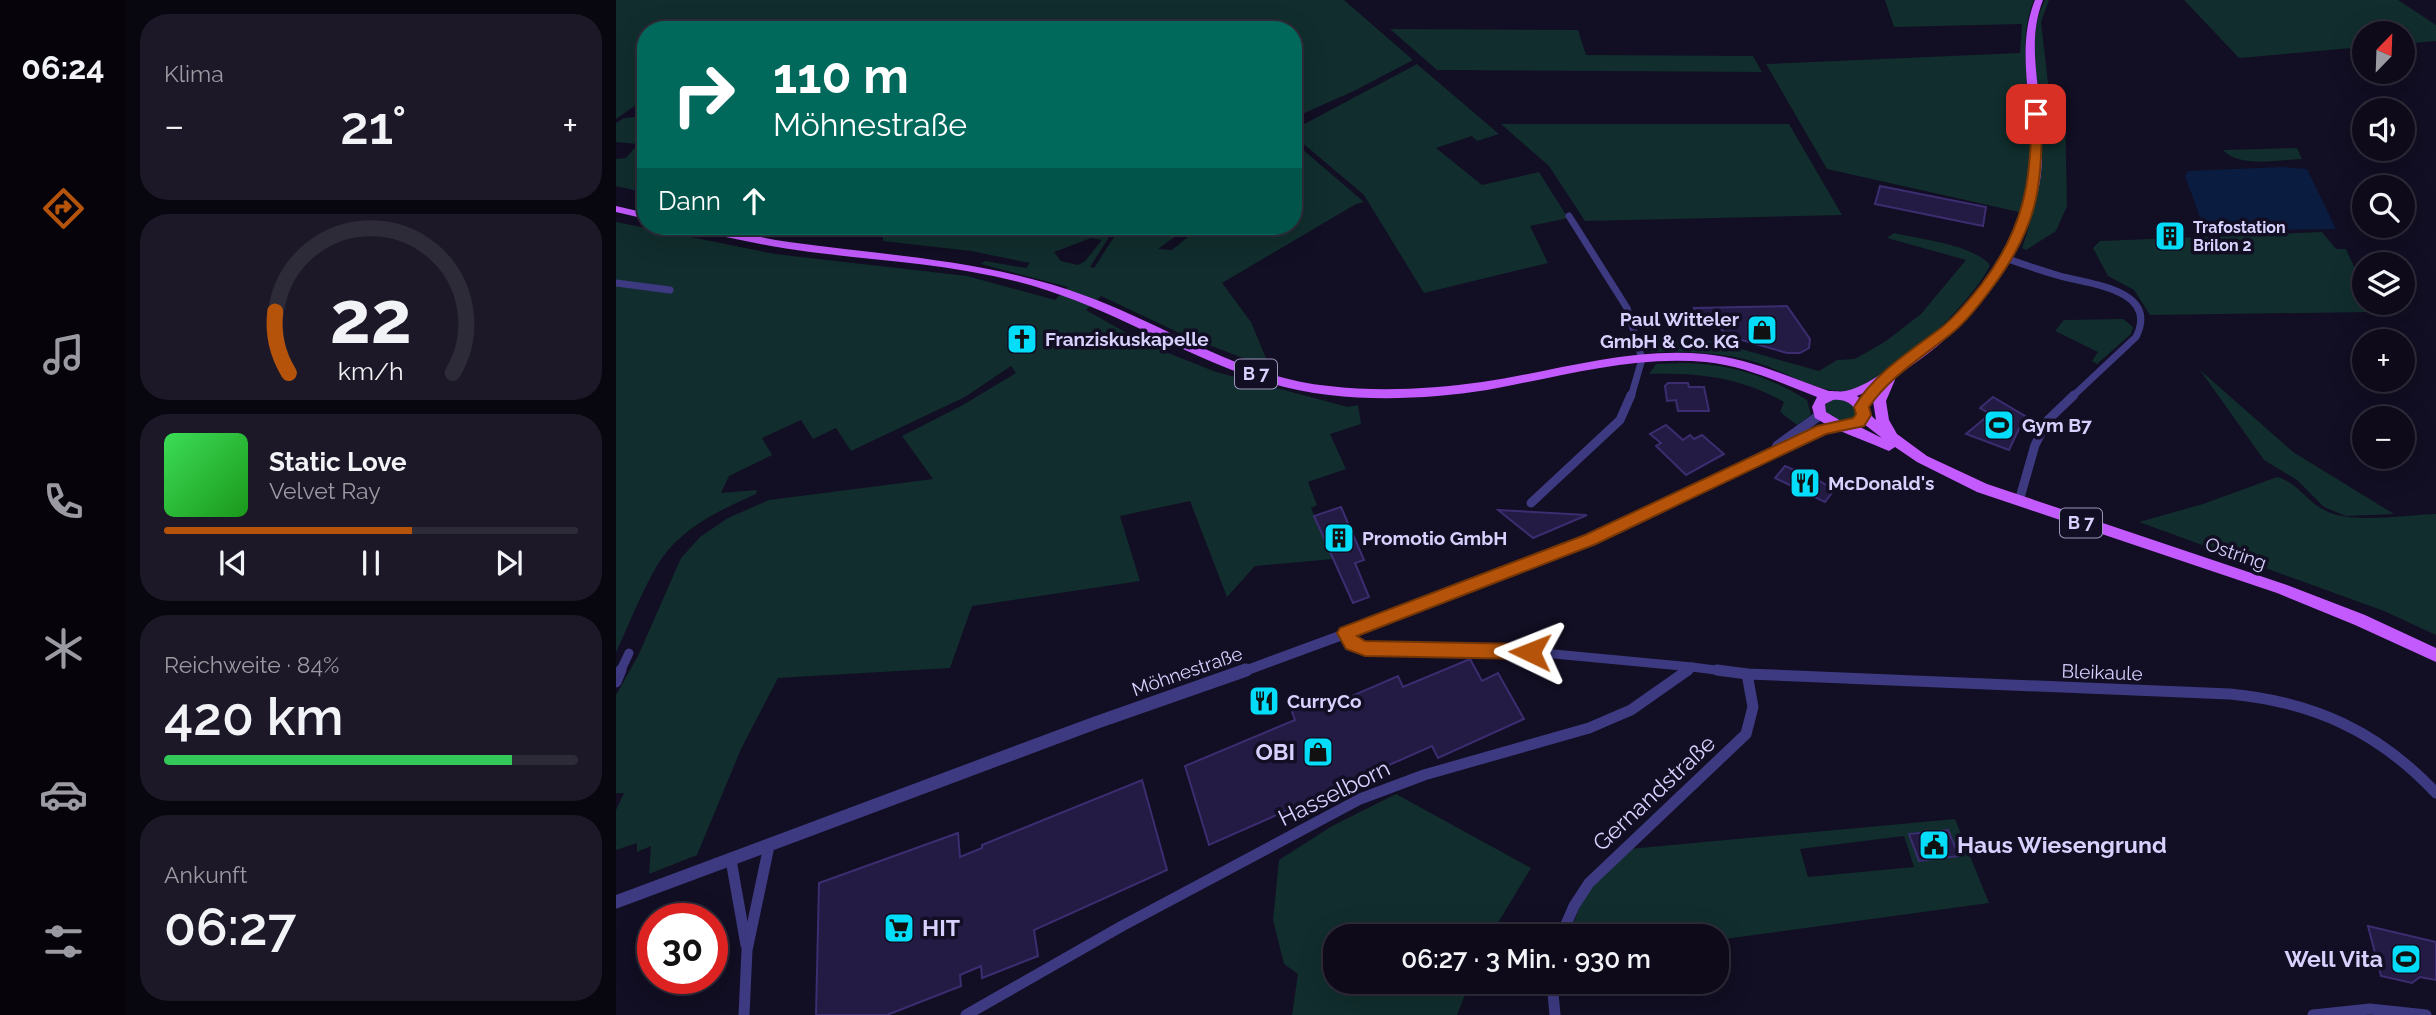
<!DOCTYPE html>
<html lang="de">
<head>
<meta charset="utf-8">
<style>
  body { margin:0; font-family:Raleway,sans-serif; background:#1c1827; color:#f1f3f6; height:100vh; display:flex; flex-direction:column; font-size:26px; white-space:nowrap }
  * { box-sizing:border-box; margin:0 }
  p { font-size:23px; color:#9b9aa2 }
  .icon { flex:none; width:38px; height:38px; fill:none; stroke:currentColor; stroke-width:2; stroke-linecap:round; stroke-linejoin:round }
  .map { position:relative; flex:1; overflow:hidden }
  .sheet { display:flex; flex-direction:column; gap:14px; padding:14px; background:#08060e; width:490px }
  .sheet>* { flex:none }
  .top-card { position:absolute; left:21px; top:21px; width:665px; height:214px; border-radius:28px; box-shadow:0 7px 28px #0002,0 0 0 2px #2e2b39; background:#00695c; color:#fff; overflow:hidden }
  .needle { width:46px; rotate:23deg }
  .fabs { position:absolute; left:1736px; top:21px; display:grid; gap:14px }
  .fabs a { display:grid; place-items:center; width:63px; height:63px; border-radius:50%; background:#0e0a1a; box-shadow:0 7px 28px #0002,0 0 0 2px #2e2b39; font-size:35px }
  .speed { position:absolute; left:21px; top:903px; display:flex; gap:14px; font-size:35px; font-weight:700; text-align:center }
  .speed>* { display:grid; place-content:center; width:91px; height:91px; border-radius:50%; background:#0e0a1a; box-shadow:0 7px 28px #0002,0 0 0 2px #2e2b39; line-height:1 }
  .speed .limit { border:10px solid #d22; background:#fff; color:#111 }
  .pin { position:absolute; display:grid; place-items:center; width:60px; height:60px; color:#fff; margin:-30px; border-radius:14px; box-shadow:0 4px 10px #0006 }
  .me { position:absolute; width:77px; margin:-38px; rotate:272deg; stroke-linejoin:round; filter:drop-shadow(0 0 5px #0008) }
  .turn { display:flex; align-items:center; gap:24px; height:147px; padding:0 21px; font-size:32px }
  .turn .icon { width:91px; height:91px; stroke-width:2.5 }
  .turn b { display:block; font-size:49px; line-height:60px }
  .then { display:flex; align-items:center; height:66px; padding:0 21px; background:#0003; gap:14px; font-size:26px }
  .big { font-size:52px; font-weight:600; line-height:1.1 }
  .sheet .widget { flex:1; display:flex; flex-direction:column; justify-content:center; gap:10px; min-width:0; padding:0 24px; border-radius:28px; background:#1c1827 }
  .sheet .dial { align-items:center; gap:0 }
  .dial svg { height:182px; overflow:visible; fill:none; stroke:#2e2b39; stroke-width:7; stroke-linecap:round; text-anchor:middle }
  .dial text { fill:#f1f3f6; stroke:none }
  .song { display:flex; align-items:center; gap:21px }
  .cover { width:84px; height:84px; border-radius:10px; background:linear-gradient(135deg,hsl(130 70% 55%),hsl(120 70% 35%)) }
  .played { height:7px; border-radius:4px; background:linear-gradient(90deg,#b45309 60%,#2e2b39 60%) }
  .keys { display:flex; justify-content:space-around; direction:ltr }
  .heat { display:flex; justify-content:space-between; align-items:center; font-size:38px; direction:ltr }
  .charge { height:10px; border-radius:5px; background:linear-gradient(90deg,#34c759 84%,#2e2b39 0) }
  .trip { position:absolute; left:707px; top:924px; width:406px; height:70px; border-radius:28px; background:#0e0a1a; box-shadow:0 7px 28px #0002,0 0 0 2px #2e2b39; font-weight:600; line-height:70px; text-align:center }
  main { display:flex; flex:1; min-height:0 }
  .tab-bar { display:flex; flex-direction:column; width:126px; justify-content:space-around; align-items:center; background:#06040a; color:#9b9aa2 }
  .tab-bar .icon { width:49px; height:49px }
  .tab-bar .on { color:#b45309 }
  .tab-bar b { font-size:32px; color:#f1f3f6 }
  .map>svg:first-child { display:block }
  .green { fill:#112d2d; fill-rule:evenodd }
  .water { fill:#0a1d41 }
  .building { fill:#241b44; stroke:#3b2d70; stroke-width:2 }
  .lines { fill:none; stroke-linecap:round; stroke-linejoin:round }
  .minor-far2 { stroke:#3d3a82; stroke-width:7 }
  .minor-far1 { stroke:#3d3a82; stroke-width:9 }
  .minor { stroke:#3d3a82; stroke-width:11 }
  .tertiary-far1 { stroke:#3d3a82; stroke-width:10 }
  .tertiary { stroke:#3d3a82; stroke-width:13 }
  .primary { fill:#c25afd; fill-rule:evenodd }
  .route { fill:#b45309; stroke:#753606; stroke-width:2 }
  .labels { text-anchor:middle; stroke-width:7; stroke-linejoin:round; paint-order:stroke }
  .far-poi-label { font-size:16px; font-weight:bold; fill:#d7d1fe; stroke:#120e23; text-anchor:start }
  .shield { fill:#120e23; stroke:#9c96bc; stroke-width:2 }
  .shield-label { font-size:18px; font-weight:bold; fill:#d7d1fe }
  .poi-label { font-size:19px; font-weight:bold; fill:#d7d1fe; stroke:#120e23; text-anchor:start }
  .street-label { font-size:19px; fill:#d7d1fe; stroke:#120e23 }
  .near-poi-label { font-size:23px; font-weight:bold; fill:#d7d1fe; stroke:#120e23; text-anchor:end }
  .near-street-label { font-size:23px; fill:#d7d1fe; stroke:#120e23 }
</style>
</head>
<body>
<main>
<nav class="tab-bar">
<b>06:24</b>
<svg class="icon on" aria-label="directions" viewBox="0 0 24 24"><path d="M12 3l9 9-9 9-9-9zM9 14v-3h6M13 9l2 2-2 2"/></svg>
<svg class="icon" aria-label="music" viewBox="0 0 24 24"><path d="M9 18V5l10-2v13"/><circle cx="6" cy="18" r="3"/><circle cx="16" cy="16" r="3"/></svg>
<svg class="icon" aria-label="phone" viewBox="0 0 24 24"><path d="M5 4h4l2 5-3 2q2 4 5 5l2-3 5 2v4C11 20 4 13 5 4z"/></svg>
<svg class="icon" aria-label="climate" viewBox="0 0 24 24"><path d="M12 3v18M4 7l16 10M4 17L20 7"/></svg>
<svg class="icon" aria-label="car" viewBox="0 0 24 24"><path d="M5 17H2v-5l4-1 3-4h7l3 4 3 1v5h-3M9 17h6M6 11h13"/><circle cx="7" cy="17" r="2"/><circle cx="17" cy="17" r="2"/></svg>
<svg class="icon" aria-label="filters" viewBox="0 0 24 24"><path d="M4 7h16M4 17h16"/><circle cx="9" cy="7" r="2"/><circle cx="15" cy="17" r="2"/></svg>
</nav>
<section class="sheet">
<div class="widget"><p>Klima</p>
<div class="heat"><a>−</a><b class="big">21°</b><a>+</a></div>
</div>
<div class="widget dial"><svg viewBox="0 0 100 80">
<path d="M14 69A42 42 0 1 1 86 69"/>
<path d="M14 69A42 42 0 0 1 8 42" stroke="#b45309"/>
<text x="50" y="56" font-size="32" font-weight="700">22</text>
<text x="50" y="72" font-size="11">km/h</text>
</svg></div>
<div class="widget">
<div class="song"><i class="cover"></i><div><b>Static Love</b><p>Velvet Ray</p></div></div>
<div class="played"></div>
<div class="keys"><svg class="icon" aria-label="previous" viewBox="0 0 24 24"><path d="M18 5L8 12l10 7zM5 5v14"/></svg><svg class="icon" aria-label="pause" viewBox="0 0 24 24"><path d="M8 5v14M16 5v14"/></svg><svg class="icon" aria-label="next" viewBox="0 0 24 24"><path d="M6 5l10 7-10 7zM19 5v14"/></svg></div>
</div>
<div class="widget"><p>Reichweite · 84%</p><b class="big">420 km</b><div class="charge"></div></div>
<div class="widget"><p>Ankunft</p><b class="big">06:27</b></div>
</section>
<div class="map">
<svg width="1820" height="1015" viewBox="0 0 1820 1015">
  <rect width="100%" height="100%" fill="#120e23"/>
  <!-- green -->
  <g class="green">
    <polygon points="0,0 728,0 797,60 738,91 677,118 677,30 30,30 30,103 23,103 0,119"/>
    <path d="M1269,0H1418C1402,38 1413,77 1415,117C1417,150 1414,180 1403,212L1211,169L1150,64L1404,53L1406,24L1278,27Z"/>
    <path d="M1429,0H1433L1425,22L1435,109L1449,110L1451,206L1440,231L1410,250L1406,248C1419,210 1427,174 1426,133C1425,90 1408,40 1429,0Z"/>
    <polygon points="1568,0 1782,0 1820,25 1820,41 1787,44 1787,33 1748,33 1748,47 1623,58"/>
    <polygon points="774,29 962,30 970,55 1137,56 1146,72 821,70"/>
    <polygon points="801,64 883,134 861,141 856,136 820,148 866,185 923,172 952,218 914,226 932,263 808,293 748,195 677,135 679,129"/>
    <polygon points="30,116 30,193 0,186 0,159 10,158 22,144 0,142 0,123 8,118"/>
    <polygon points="885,124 1173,124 1226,215 969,221 933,166"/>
    <path d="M678,142L748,202L740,204L606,283L635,322L654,368L574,338L485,296L470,310L532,345L600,372L732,407L742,405L745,424L714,434L730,469L692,482L701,505L695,508L717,559L639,566L611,597L574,501L504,516L524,581L356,606L334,668L162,678L125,749L81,855L33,874L35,846L21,852V843L0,850V810L8,793H0V695L22,656L65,558L84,537L112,518L153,500L317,479L286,436L345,406L400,373L395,366L349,397L235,451L220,428L197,439L185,420L146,438L156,455L113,476L105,493L141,490L140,494C106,509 69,526 46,558C29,583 14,623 0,652V222L159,254L351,276L439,300L452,287L365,264L369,261L410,268L414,263L355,251L267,241V226H500L474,267L478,268L505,226H574L542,249L556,250L585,226H677ZM475,238L486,240L469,261L462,265L445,261L438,252Z"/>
    <path d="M1681,148L1686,159C1663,160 1623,168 1607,150Z"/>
    <polygon points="1706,232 1720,249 1730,249 1748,288 1748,303 1755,303 1758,308 1752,312 1534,315 1518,290 1492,276 1477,248 1484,241"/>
    <path d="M1278,233C1304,239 1358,245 1374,265C1358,301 1268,390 1227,391C1196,391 1165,369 1136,361C1103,352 1069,351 1035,352L1031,336L1097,341L1203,371L1221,360L1239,359L1270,341L1305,314L1350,260L1271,238Z"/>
    <polygon points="1507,319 1517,327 1515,334 1481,364 1476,361 1482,352 1439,331 1448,320"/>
    <path d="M1068,363C1113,364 1153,376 1191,400L1195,415L1181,425L1164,412L1168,402C1123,377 1083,373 1033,374L1040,364Z"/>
    <polygon points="1584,370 1677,452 1778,514 1730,516 1708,507 1681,480 1648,460"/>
    <polygon points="1214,399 1232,400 1243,411 1240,419 1224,423 1209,414 1207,406"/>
    <path d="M1661,477C1681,482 1691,502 1710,511C1735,524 1791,515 1820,514V635L1768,611L1523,522L1587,504Z"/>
    <polygon points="780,794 915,868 874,936 719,936 719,982 854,982 841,1015 676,1015 682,974 668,964 657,920 663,860 716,826"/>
    <path d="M1339,819L1373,903L1101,940V936H953L967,897L1013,849ZM1332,830L1342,856L1303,860L1293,834ZM1288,836L1298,867L1192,877L1184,849Z"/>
  </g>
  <!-- water -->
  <polygon class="water" points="1667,167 1691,169 1720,229 1589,231 1569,176 1572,171"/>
  <!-- building -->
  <g class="building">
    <polygon points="1264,186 1370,207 1367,226 1259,204"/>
    <polygon points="1171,306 1194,339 1193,348 1184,353 1171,353 1112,336 1097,321 1081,321 1078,308"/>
    <polygon points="1052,383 1072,383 1073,387 1088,387 1093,411 1062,411 1060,400 1051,401 1049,386"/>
    <polygon points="1377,397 1409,416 1393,450 1350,434 1374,414 1364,408"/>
    <polygon points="1050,425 1067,440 1074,435 1078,439 1086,435 1108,454 1070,475 1040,446 1045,443 1034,434"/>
    <polygon points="1169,466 1202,480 1218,490 1209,502 1159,478"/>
    <polygon points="725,507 748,560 739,563 753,597 737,603 698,516"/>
    <polygon points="882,510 971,515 917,538"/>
    <polygon points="854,659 866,681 882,673 908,719 822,758 816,746 593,845 569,766 679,720 676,712 702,701 706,709 782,676 787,687"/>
    <polygon points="526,780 551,870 418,930 422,956 366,978 365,966 344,975 345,986 271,1015 200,1015 203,883 342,833 344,857 366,848 366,845"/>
    <polygon points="1332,830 1343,856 1303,861 1293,834"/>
    <polygon points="1752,926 1820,942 1820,980 1804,977 1796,983 1765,976"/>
  </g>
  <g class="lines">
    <!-- minor-far2 -->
    <g class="minor-far2">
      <polyline points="953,216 1011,308 1026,359 1015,397"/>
      <path d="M1392,259C1409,265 1427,271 1444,276C1472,284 1544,289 1520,337L1456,397"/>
      <polyline points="0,283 54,290"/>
    </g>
    <!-- minor-far1 -->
    <g class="minor-far1">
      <polyline points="1403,501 1419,445 1432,420 1458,395"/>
      <polyline points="915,503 1004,420 1015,395"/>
      <polyline points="730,633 733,640 749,648 917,652 1076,667"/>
      <polyline points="4,672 13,653"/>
      <polyline points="1069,672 1076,667 1115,672"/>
    </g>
    <!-- minor -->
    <g class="minor">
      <path d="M1101,670L1131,674L1614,694C1697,702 1762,731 1820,793"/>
      <polyline points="0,682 5,670"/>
      <polyline points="115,860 130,945"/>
      <polyline points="945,936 958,906 973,883 1130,734 1137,707 1131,674"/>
      <polyline points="936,982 939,1015"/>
      <polyline points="128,1015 131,950 153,846"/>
      <polyline points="350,1015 506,926 744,799 808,775 973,728 1015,710 1072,670"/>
      <polyline points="1697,1015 1754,1009 1810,1015"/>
    </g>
    <!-- tertiary-far1 -->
    <g class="tertiary-far1">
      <polyline points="1161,446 1204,415"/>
      <polyline points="626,672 843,592 974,540 1147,456 1206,430 1223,426"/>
    </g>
    <!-- tertiary -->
    <polyline class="tertiary" points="0,902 479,723 630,670"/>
    <!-- primary -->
    <g class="primary">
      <path d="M1419,0H1427C1411,40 1423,80 1425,122C1426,141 1427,161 1424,181C1410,264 1347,335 1278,377L1279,380L1270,401L1273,420L1281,434L1311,456L1371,484L1671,585L1749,615L1820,648V662L1739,625L1661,593L1361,492L1301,462L1279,447L1273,451L1268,449C1245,439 1221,431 1199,418L1196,407L1201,397C1165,383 1129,366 1090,362C1016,355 943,377 871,390C820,398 765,401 713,395C610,384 527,321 430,290C354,265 273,262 194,252C154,247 114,238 74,229L69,226C103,224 139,238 173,242C274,256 374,260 470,296C552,326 624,377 713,386C763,392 816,389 866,382C940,371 1013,347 1089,354C1132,358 1173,377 1213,391C1219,391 1225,392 1229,391C1243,389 1260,377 1272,370C1343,327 1410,250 1416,163C1419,109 1398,51 1419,0ZM1263,386L1257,401L1260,420C1251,413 1251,403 1241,396ZM1217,400C1228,399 1238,403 1241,415L1238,419L1225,421L1210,412L1209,404ZM1248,424L1266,438L1244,427Z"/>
      <polygon points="0,206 30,213 30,219 0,212"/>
    </g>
  </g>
  <!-- route -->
  <path class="route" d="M1420,111L1425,114C1428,187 1420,230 1375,289C1364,304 1351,321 1336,333C1307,357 1274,376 1253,407L1255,415L1248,426L1210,434L980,544L741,636L749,641L914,644L920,646L923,652L920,657L914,659L749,656L730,649L721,633L724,628L969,535L1201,426L1237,418L1240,414L1238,407C1259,373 1293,352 1325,328C1340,316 1353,300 1365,285C1407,230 1416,182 1415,114Z"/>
  <!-- icons -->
  <defs>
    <g id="building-square" transform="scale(1.575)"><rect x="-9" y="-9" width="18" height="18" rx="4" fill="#03ddf9" stroke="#120e23"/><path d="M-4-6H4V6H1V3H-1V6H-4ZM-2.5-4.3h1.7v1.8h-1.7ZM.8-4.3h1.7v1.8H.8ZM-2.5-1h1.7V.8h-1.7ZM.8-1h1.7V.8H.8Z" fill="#111"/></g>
    <g id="shop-square" transform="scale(1.575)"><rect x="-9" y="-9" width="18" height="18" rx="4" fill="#03ddf9" stroke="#120e23"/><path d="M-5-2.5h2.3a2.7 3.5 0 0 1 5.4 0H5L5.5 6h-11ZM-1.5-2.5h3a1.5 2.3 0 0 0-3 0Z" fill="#111"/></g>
    <g id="church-square" transform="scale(1.575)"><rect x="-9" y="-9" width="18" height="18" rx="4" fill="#03ddf9" stroke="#120e23"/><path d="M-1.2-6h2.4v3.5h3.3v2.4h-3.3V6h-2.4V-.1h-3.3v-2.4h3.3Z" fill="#111"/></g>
    <g id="stadium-square" transform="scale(1.575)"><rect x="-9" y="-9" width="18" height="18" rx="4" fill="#03ddf9" stroke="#120e23"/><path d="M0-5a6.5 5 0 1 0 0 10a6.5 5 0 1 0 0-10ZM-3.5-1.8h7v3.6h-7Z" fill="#111"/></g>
    <g id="restaurant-square" transform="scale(1.575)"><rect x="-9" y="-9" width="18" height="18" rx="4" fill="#03ddf9" stroke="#120e23"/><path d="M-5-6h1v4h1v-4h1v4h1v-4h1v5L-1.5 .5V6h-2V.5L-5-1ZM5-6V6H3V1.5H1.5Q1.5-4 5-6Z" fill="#111"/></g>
    <g id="civic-square" transform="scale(1.575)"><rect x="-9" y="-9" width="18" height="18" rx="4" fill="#03ddf9" stroke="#120e23"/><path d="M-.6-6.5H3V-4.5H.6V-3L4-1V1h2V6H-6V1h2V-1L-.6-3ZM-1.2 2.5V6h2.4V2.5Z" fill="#111"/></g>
    <g id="supermarket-square" transform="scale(1.575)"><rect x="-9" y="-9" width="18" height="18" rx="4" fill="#03ddf9" stroke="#120e23"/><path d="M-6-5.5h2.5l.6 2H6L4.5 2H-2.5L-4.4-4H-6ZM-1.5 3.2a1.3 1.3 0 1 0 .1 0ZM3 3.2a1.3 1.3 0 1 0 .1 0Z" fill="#111"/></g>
  </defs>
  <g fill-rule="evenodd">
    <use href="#building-square" x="1554" y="236"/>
    <use href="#shop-square" x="1146" y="330"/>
    <use href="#church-square" x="406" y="339"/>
    <use href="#stadium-square" x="1383" y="425"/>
    <use href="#restaurant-square" x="1189" y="483"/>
    <use href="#building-square" x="723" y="538"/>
    <use href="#restaurant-square" x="648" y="701"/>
    <use href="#shop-square" x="702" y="752"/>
    <use href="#civic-square" x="1318" y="845"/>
    <use href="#supermarket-square" x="283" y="928"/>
    <use href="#stadium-square" x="1790" y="959"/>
  </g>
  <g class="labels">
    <!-- far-poi labels -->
    <g class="far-poi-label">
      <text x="1577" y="233">Trafostation<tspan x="1577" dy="18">Brilon 2</tspan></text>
    </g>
    <!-- shield labels -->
    <g class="shield">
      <rect x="619" y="359.5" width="42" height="29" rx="5"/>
      <rect x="1444" y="508.5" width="42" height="29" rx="5"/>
    </g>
    <g class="shield-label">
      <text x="640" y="380">B 7</text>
      <text x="1465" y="529">B 7</text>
    </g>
    <!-- poi labels -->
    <g class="poi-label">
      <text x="1123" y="326" text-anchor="end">Paul Witteler<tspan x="1123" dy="22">GmbH &amp; Co. KG</tspan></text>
      <text x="429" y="346">Franziskuskapelle</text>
      <text x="1406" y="432">Gym B7</text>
      <text x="1212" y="490">McDonald's</text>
      <text x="746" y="545">Promotio GmbH</text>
      <text x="671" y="708">CurryCo</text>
    </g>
    <!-- street labels -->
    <g class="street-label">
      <text transform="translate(1620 553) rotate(19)" y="7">Ostring</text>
      <text transform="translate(571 671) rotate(-19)" y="7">Möhnestraße</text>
      <text transform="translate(1486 672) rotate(2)" y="7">Bleikaule</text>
    </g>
    <!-- near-poi labels -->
    <g class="near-poi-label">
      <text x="679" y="760">OBI</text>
      <text x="1341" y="853" text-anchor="start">Haus Wiesengrund</text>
      <text x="306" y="936" text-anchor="start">HIT</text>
      <text x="1767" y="967">Well Vita</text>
    </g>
    <!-- near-street labels -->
    <g class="near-street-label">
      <text transform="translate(718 793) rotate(-26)" y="8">Hasselborn</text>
      <text transform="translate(1038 793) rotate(-43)" y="8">Gernandstraße</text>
    </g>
  </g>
</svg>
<div class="fabs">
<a><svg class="needle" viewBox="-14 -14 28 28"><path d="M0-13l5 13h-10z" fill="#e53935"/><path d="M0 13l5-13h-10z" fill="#9b9aa2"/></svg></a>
<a><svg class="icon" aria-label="sound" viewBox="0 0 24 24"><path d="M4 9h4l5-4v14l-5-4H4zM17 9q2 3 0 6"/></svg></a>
<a><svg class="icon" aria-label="search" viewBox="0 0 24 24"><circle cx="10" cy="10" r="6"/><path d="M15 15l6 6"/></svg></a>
<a><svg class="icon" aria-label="layers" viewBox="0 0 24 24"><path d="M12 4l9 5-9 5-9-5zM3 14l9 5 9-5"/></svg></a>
<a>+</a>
<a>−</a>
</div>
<div class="speed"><div class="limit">30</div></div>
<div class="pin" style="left:1420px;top:114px;background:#d93025"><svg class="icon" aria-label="arrive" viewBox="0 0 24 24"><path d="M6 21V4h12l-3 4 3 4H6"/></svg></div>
<svg class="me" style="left:914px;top:652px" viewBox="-20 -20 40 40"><path d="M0-17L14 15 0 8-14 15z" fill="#b45309" stroke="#fff" stroke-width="4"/></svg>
<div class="trip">06:27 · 3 Min. · 930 m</div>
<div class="top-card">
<div class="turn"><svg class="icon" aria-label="right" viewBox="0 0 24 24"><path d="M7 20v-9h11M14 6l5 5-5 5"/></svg><div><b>110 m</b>Möhnestraße</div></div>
<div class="then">Dann<svg class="icon" aria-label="ahead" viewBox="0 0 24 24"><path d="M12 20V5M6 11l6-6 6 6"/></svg></div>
</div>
</div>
</main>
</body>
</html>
